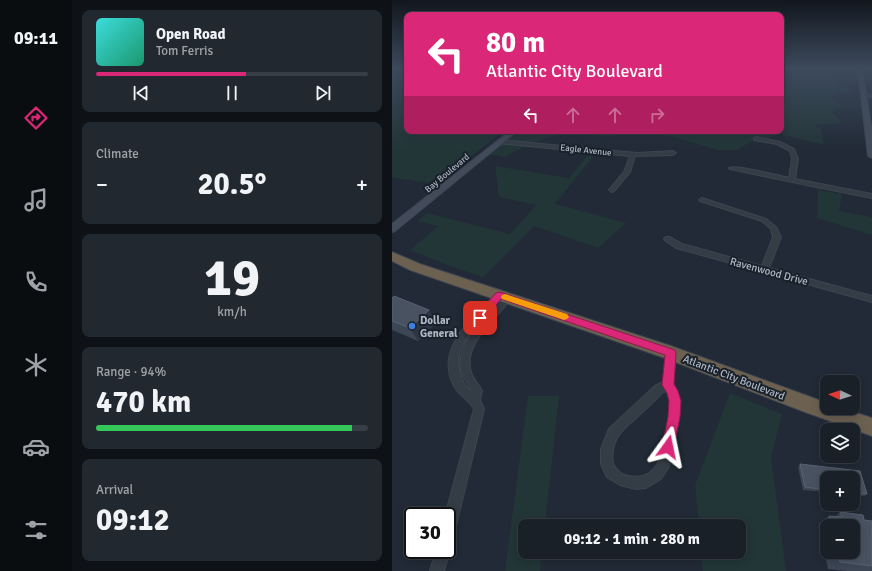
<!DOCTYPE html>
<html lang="en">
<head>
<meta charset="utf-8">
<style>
  body { margin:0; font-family:Signika,sans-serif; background:#222830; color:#f1f3f6; height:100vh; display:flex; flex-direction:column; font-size:15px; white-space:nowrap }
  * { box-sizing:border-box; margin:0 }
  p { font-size:13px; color:#9fa3a8 }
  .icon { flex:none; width:22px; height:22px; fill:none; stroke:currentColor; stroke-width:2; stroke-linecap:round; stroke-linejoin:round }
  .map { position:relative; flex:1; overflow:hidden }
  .details { display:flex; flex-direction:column; gap:10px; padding:10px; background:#0e1216; width:320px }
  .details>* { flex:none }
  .top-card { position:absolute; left:12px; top:12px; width:380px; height:122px; border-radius:8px; box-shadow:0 2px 10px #0003,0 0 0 1px #373e45; background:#db2777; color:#fff; overflow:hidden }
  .needle { width:26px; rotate:274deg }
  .controls { position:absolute; left:428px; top:375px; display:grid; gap:8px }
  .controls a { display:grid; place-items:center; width:40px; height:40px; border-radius:8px; background:#192028; box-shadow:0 2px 10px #0003,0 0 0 1px #373e45; font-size:20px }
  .speed { position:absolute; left:12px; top:507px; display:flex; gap:8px; font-size:20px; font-weight:700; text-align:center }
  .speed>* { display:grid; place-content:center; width:52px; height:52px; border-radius:50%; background:#192028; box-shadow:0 2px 10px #0003,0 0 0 1px #373e45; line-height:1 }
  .speed .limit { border:2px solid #111; border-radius:6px; background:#fff; color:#111 }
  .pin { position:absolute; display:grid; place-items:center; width:34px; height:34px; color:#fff; margin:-17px; border-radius:8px; box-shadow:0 2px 6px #0006 }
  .me { position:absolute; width:44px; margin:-22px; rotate:12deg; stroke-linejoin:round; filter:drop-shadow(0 0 3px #0008) }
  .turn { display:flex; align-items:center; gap:14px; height:84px; padding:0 16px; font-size:18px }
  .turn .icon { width:52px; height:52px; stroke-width:2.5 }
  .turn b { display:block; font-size:28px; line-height:34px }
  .lanes { display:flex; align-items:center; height:38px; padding:0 16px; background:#0003; justify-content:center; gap:20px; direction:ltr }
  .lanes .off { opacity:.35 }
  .big { font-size:30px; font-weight:700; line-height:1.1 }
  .details .widget { flex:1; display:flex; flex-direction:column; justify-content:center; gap:6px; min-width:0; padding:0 14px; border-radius:8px; background:#222830 }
  .details .dial { align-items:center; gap:0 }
  .dial b { font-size:52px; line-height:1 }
  .song { display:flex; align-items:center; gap:12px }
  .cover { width:48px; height:48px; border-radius:6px; background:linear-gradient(135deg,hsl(180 70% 55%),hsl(160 70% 35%)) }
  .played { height:4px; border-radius:2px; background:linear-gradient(90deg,#db2777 55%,#373e45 55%) }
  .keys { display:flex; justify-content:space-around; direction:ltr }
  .heat { display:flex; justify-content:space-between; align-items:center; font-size:22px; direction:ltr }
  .charge { height:6px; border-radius:3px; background:linear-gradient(90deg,#34c759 94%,#373e45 0) }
  .trip { position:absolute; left:126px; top:519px; width:228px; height:40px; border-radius:8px; background:#192028; box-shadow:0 2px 10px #0003,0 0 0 1px #373e45; font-weight:700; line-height:40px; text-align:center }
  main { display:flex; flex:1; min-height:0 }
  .menu { display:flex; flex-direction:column; width:72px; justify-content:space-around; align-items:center; background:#0a0d10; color:#9fa3a8 }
  .menu .icon { width:28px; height:28px }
  .menu .on { color:#db2777 }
  .menu b { font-size:18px; color:#f1f3f6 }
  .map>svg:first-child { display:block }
  .green { fill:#223537 }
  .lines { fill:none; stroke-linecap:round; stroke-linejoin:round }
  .street-casing { stroke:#3d4550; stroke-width:2 }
  .secondary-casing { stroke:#3d4550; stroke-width:2 }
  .highway-casing { stroke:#3e4651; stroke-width:2 }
  .street { fill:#343c46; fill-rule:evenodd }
  .secondary { fill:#424b59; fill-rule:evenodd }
  .highway { fill:#6c6151; fill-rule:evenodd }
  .wall { fill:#3c4655; fill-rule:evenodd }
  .shaded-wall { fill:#2c3644 }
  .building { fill:#485261; stroke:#586270 }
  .route { fill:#db2777; stroke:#8e194d }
  .slow { fill:#f59e0b }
  .shop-dot { fill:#3f7fe0; stroke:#19212b; stroke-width:1.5 }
  .labels { text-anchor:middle; stroke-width:4; stroke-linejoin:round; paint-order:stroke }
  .far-street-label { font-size:9px; fill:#aeb6c3; stroke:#19212b }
  .street-label { font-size:11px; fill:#aeb6c3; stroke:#19212b }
  .poi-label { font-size:11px; font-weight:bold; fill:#aeb6c3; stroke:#19212b; text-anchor:start }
</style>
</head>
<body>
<main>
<nav class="menu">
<b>09:11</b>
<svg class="icon on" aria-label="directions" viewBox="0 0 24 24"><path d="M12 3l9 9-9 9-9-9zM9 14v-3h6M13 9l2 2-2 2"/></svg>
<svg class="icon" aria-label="music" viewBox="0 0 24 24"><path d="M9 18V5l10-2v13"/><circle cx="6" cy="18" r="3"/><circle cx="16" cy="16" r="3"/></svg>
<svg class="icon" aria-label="phone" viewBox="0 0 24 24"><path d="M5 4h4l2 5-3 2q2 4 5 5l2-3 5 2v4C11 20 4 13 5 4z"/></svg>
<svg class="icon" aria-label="climate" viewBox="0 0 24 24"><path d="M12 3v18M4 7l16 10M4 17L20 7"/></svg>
<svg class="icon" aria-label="car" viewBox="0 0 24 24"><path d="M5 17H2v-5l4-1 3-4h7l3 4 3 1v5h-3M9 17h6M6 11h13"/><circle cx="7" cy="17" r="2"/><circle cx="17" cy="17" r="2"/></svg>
<svg class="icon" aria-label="filters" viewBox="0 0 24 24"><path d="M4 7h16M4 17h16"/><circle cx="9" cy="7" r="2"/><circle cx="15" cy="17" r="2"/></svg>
</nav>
<section class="details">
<div class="widget">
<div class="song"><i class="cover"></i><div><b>Open Road</b><p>Tom Ferris</p></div></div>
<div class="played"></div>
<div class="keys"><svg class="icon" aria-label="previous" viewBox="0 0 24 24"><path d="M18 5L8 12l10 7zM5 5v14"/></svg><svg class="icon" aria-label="pause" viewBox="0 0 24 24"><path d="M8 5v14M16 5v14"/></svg><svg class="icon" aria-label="next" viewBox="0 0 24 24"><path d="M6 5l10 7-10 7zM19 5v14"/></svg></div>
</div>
<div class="widget"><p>Climate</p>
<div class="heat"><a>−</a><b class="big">20.5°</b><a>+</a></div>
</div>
<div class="widget dial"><b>19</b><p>km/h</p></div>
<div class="widget"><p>Range · 94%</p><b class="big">470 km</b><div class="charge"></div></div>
<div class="widget"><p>Arrival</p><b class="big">09:12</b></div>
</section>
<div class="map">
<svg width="480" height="571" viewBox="0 0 480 571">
  <rect width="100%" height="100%" fill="#212a36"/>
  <!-- green -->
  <g class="green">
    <polygon points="0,69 15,69 15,131 111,131 44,184 3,178 0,176"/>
    <polygon points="389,69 444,69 449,76 442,78 447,86 462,91 459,93 446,90 439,97 449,105 440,113 451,123 422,125 430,130 432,145 385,133 375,141 361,140 346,150 326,150 282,137 248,131 389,131"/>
    <path d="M126,131H223L216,137C202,135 187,132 172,134C152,137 131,146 114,157L95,154Z"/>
    <polygon points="195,156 202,156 163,204 234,223 206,248 142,226 91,277 55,265 18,250 46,226 25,221 35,213 118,234 144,205 107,197 103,166 177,178"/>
    <polygon points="426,190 450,194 447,211 480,217 480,235 425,218"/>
    <polygon points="338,393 390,414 379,457 394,571 311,571 309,552 347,552 347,526 307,526 303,485"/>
    <polygon points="136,396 167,396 153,526 133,526 133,552 150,552 148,571 113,571"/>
  </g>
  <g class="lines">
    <!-- street casing -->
    <g class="street-casing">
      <g id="street">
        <polygon points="470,94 480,95 480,97 470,96"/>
        <path d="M364,137L388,142L402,149L406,159L403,179L480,194V198C432,189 385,179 338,169L337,168C344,164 387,176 397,178L400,159L398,151L385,144L362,140V138Z"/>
        <polygon points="107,140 245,153 281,151 284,153 281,155 243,156 238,172 222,191 220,192 217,190 232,172 238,156 105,143 104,142"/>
        <polygon points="310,198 374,219 384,227 389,237 377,268 480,296 480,302 375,273 372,274 368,271 284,248 274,241 272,239 274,237 278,237 290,244 370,266 381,237 379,229 370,221 308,201 307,200"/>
        <path d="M108,292L112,295L109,299L115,295L118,296L119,298C106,319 70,342 79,372C81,379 87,385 90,391L88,400L92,409L62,534L60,539L55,541V516H53L82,409C78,400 67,396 62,386C42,347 81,319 105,293ZM86,324C76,337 64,356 70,373C72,380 78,386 80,392C73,387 70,382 68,374C62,352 72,340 86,324Z"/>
        <path d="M279,349L282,350L284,353L281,384L285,391L288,401L287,417L277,466L269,479L254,488L244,489L228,485L215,477L209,464V449L217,429L263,386L271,382L274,353L276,350ZM274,391C281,402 277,417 274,430C271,443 271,460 261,470C252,480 230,479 223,467C218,460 221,445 225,438C227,433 233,428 237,424C249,414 260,403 271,392Z"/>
        <polygon points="55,545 58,550 52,571 38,571 44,550 55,550"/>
      </g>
    </g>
    <!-- secondary casing -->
    <g class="secondary-casing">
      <g id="secondary">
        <polygon points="466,69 470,69 480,132 480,158 476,156"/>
        <polygon points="118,131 125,131 3,231 0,232 0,224"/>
      </g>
    </g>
    <!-- highway casing -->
    <g class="highway-casing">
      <polygon id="highway" points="0,252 28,264 279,346 435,403 435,408 450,408 480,418 480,436 413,412 273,358 18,270 0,261"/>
    </g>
    <!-- street -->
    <use href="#street" class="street"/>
    <!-- secondary -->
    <use href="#secondary" class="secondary"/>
    <!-- highway -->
    <use href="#highway" class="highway"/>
  </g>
  <!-- wall -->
  <g class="wall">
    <polygon points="0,298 37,310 44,323 26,341 0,330"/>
    <polygon points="408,464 468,471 475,494 472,496 461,495 461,478 435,478 435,492 411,490 406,467"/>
    <path d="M448,512L472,520L480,521V571H456L436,569L427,524L437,516L443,517ZM435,526H461V552H435Z"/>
  </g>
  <!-- shaded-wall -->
  <polygon class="shaded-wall" points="37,310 44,323 26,341 18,328"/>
  <!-- building -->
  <g class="building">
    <polygon points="2,296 37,310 18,328 0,321 0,298"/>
    <polygon points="408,464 468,471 475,494 461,493 461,478 435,478 435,490 413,487"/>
    <polygon points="448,512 471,515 472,520 480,521 480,566 448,562 446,552 461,552 461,526 440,526 437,516 450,517"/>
  </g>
  <!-- sky -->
  <linearGradient id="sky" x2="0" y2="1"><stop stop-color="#12171e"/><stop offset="0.46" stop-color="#3d4a5d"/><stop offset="1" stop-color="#3d4a5d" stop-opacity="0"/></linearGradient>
  <rect width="480" height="149" fill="url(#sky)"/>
  <!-- route -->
  <polygon class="route" points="108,292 283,350 284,353 282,384 286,391 289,401 288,417 281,452 276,453 272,452 270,447 276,417 277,401 275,393 270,385 273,355 109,299 91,321 84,321 83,318 84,315 104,293"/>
  <!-- slow -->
  <polygon class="slow" points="113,294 175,314 177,317 175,319 172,320 110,299 109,297 110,295"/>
  <!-- markers -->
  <circle class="shop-dot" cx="20" cy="326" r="4"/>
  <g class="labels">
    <!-- far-street labels -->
    <g class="far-street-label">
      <text transform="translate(194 150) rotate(6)" y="3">Eagle Avenue</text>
      <text transform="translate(55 173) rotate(-40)" y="3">Bay Boulevard</text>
    </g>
    <!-- street labels -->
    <g class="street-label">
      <text transform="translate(377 271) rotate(15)" y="4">Ravenwood Drive</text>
      <text transform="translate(342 377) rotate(21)" y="4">Atlantic City Boulevard</text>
    </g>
    <!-- poi labels -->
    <g class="poi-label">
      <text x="28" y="324">Dollar<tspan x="28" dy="13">General</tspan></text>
    </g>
  </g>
</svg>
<div class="controls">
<a><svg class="needle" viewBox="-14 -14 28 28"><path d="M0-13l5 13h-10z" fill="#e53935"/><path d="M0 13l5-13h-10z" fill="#9fa3a8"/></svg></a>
<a><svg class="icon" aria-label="layers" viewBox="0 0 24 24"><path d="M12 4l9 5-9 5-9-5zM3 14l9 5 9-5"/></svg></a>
<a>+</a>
<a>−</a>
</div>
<div class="speed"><div class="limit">30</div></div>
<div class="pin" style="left:88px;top:318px;background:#d93025"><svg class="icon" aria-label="arrive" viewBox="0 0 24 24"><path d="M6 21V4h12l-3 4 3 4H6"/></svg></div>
<svg class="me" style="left:276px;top:447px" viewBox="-20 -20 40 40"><path d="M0-17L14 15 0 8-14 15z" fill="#db2777" stroke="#fff" stroke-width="4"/></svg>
<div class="trip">09:12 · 1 min · 280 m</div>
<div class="top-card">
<div class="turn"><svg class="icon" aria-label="left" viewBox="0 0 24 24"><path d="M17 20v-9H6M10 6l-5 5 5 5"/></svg><div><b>80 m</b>Atlantic City Boulevard</div></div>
<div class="lanes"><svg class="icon" aria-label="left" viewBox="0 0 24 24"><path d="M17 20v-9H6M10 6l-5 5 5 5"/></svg><svg class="icon off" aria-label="ahead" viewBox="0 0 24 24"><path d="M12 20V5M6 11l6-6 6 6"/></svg><svg class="icon off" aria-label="ahead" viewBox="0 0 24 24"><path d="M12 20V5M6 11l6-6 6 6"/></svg><svg class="icon off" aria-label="right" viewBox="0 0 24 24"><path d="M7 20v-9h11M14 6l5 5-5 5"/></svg></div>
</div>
</div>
</main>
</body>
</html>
